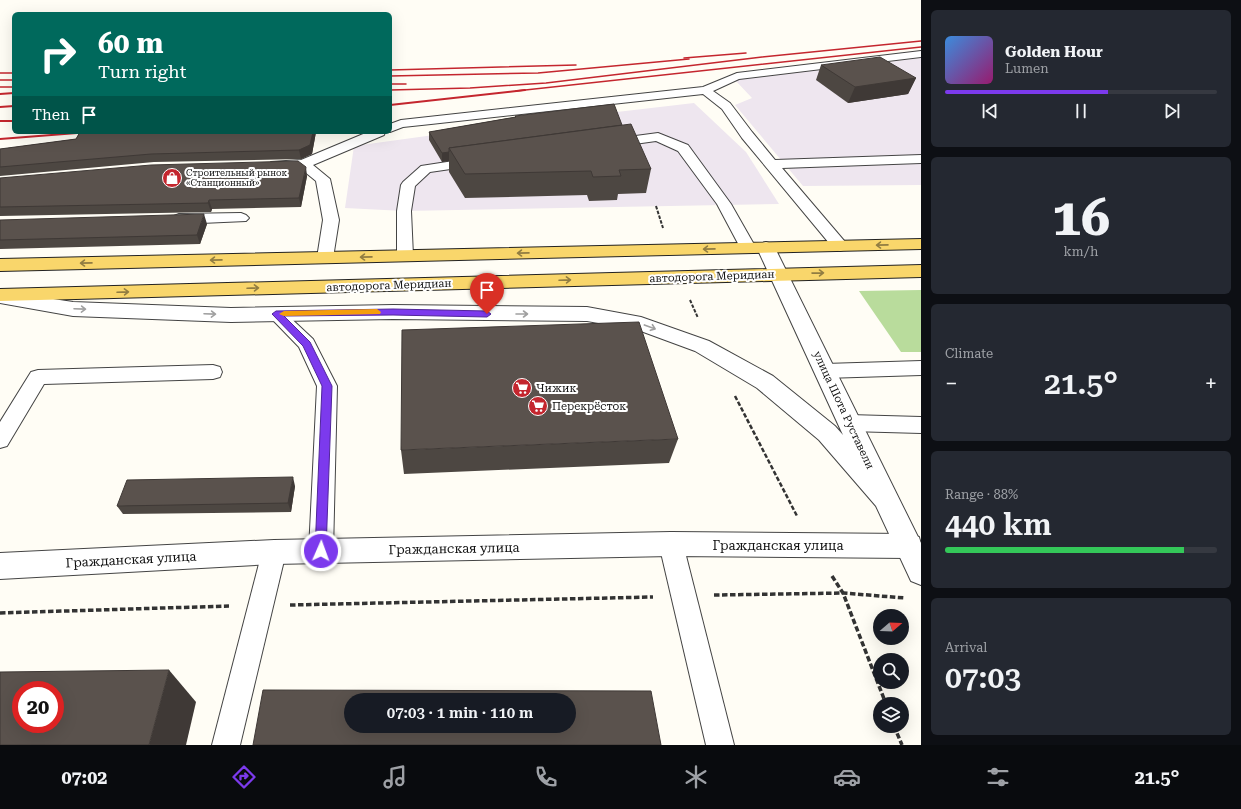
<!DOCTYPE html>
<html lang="en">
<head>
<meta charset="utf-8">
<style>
  body { margin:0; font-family:"Roboto Serif",serif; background:#242831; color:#f1f3f6; height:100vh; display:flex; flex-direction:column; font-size:15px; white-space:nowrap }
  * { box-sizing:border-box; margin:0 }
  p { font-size:13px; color:#9ea1a6 }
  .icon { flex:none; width:22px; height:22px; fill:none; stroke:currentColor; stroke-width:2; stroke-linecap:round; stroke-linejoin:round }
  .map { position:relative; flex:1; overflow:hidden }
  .panel { display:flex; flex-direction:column; gap:10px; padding:10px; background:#0d0f14; width:320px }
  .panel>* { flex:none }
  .top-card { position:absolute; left:12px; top:12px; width:380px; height:122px; border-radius:6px; box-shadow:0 4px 16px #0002; background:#00695c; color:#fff; overflow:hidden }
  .needle { width:26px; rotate:71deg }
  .fabs { position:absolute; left:873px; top:609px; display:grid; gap:8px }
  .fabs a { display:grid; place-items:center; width:36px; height:36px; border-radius:50%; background:#171b24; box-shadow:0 4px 16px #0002; font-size:20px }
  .speed { position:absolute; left:12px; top:681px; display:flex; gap:8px; font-size:20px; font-weight:700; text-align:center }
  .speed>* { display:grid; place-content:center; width:52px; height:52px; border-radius:50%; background:#171b24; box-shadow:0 4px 16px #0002; line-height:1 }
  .speed .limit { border:6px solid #d22; background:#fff; color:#111 }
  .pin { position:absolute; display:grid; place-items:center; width:34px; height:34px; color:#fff; margin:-41px -17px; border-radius:50% 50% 50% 0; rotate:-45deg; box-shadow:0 0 4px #0007 }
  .pin .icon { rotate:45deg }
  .me { position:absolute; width:44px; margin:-22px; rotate:2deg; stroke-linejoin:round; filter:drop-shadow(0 0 3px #0008) }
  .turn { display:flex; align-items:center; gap:14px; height:84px; padding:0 20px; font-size:18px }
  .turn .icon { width:52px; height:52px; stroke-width:2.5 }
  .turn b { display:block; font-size:28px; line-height:34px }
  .then { display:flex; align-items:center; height:38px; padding:0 20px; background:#0003; gap:8px; font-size:15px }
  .big { font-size:30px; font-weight:600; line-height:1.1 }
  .panel .card { flex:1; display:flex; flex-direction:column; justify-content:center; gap:6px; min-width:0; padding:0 14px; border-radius:6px; background:#242831 }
  .panel .dial { align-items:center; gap:0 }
  .dial b { font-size:52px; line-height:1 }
  .song { display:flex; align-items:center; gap:12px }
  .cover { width:48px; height:48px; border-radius:6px; background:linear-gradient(135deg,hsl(210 70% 55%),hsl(320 70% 35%)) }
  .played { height:4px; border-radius:2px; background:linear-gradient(90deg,#7c3aed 60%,#363941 60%) }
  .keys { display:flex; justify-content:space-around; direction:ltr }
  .heat { display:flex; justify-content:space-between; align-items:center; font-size:22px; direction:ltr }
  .charge { height:6px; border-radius:3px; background:linear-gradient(90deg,#34c759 88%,#363941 0) }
  .trip { position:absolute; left:344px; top:693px; width:232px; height:40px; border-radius:20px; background:#171b24; box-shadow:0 4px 16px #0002; font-weight:600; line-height:40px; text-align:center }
  .tab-bar { display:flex; height:64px; justify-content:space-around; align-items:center; background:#090b0e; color:#9ea1a6 }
  .tab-bar .icon { width:28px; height:28px }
  .tab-bar .selected { color:#7c3aed }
  .tab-bar b { font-size:18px; color:#f1f3f6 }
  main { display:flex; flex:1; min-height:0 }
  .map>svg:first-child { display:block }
  .industrial { fill:#eee6ef }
  .forest { fill:#b9dc9c }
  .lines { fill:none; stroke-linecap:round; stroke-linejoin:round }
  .service-casing { stroke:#444; stroke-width:2 }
  .minor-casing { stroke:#444; stroke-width:2 }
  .tertiary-casing { stroke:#444; stroke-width:2 }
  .primary-casing { stroke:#222; stroke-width:2 }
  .path-far2 { stroke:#333; stroke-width:2; stroke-dasharray:3.5 1.5; stroke-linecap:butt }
  .path-far1 { stroke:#333; stroke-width:2.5; stroke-dasharray:4.5 2; stroke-linecap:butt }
  .path { stroke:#333; stroke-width:3.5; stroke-dasharray:5.5 2.5; stroke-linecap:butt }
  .service { fill:#fff; fill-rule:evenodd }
  .minor { fill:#fff; fill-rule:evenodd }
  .tertiary { fill:#fff; fill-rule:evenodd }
  .primary { fill:#f9d66b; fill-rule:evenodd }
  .rail-far1 { stroke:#c4262e; stroke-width:1.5 }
  .rail { stroke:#c4262e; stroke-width:2 }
  .wall { fill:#4d4742 }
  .shaded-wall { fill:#3f3936 }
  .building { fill:#5a524d; stroke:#3f3936; fill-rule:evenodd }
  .oneway { stroke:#917d42 }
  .oneway2 { stroke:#a0a0a0 }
  .route { fill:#7c3aed; stroke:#51269a }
  .slow { fill:#f59e0b }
  .labels { text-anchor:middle; stroke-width:4; stroke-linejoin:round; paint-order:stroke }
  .far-poi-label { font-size:9px; fill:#111; stroke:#fff; text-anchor:start }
  .street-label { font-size:11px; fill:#111; stroke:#fff }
  .poi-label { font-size:11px; fill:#111; stroke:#fff; text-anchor:start }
  .near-street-label { font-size:13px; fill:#111; stroke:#fff }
</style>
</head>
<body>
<main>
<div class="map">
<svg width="921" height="745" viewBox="0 0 921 745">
  <rect width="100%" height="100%" fill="#fffdf5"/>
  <!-- industrial -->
  <g class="industrial">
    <polygon points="921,58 921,185 803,186 735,105 752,98 735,80"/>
    <polygon points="694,103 746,152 779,204 404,211 345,208 354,146 514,124"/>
  </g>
  <!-- forest -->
  <polygon class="forest" points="921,290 921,352 901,352 859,291"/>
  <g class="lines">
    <!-- service casing -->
    <g class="service-casing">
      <g id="service">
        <polygon points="921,51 921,57 739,79 713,91 730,103 752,132 775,160 921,155 921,163 782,168 846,243 848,246 846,249 840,251 834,249 742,138 722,109 703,94 431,124 403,127 390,132 390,124 401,120 703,87 737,73"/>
        <polygon points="368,132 385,132 384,135 313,165 330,179 339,220 333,258 331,262 325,263 319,262 317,258 323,220 316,181 300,168 271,168 269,165 271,162 301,160"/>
        <polygon points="658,133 688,145 731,204 756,248 754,251 748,253 742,251 717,204 678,151 656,141 613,147 608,146 606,143 608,140 613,139"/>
        <polygon points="473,158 478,159 480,162 478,165 430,172 415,186 411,211 413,256 411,259 405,261 399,259 397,256 397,211 401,185 403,182 421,166"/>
        <polygon points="241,213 246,215 249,218 246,221 179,224 174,222 171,219 174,216 179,214"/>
        <polygon points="276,308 282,310 313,339 337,386 333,551 329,559 321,562 313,559 309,551 317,386 299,347 267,314 270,310"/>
        <polygon points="921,361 921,375 825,378 818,376 816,371 818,366 825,364"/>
        <polygon points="213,365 220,367 222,372 220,377 213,379 44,384 7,446 0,448 0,422 31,372 38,370"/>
        <polygon points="849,415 921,417 921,433 849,431 842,429 839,423 842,417"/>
        <polygon points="671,533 679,537 683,544 734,745 706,745 659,544 663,537"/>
        <polygon points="274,541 282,544 286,552 240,745 212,745 262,552 266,544"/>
      </g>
    </g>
    <!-- minor casing -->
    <g class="minor-casing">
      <path id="minor" d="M671,532L909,534L919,537C921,544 921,548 919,555L909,558L671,556L274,564L0,579V553L274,540Z"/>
    </g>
    <!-- tertiary casing -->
    <g class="tertiary-casing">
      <polygon id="tertiary" points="766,242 772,244 775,248 921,543 921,585 911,581 876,506 819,440 757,388 695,351 638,330 587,321 393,319 231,322 73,316 0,303 0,291 73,302 231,308 393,305 587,307 641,317 709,341 773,376 835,426 843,435 757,248 760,244"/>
    </g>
    <!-- primary casing -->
    <g class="primary-casing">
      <g id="primary">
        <polygon points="921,239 921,249 0,271 0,259"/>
        <polygon points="921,265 921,277 0,301 0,289"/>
      </g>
    </g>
    <!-- path-far2 -->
    <g class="path-far2">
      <polyline points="656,206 663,228"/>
      <polyline points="690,300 698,318"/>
    </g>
    <!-- path-far1 -->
    <polyline class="path-far1" points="735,396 797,516"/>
    <!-- path -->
    <g class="path">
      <polyline points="832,576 843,593 886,704"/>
      <polyline points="714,595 843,593 905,598"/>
      <polyline points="290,605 653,597"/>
      <polyline points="0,613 229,606"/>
      <polyline points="894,726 902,745"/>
    </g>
    <!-- service -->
    <use href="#service" class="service"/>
    <!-- minor -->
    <use href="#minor" class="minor"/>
    <!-- tertiary -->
    <use href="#tertiary" class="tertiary"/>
    <!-- primary -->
    <use href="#primary" class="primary"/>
    <!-- rail-far1 -->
    <g class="rail-far1">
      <polyline points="684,58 746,53"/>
      <polyline points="390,70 576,65"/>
      <polyline points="0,73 14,73"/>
      <polyline points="390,76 538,73 689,59"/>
      <polyline points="0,80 14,80"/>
      <polyline points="390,84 406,84"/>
      <polyline points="0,87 14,87"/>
      <polyline points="390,90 470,88 546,83 762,57 921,41"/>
      <polyline points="516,91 921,47"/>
    </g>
    <!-- rail -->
    <g class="rail">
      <polyline points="0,94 14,93"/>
      <polyline points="390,105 525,90"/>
      <polyline points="0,107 14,106"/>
      <polyline points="0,121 14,121"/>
      <polyline points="0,139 90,132"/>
    </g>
  </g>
  <!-- wall -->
  <g class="wall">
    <polygon points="821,65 916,78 908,94 848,103 816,80"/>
    <polygon points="515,116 622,125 651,169 646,193 618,194 617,200 589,201 587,195 465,198 449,172 449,161 442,162 429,140 429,132 515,117"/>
    <polygon points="80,132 316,132 312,154 301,159 154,162 0,176 0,149 76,139"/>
    <polygon points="307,176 301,207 212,209 211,212 0,216 0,178"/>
    <polygon points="0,220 207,224 200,244 0,249"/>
    <polygon points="678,439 669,463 404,474 401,450"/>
    <polygon points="295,486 291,512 123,514 117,506"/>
  </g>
  <!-- shaded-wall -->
  <g class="shaded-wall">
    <polygon points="916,78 908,94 848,103 855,87"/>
    <polygon points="313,132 316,132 312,154 301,159 299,150"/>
    <polygon points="449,152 449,161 442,162 442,153"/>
    <polygon points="306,167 307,176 301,207 299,198"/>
    <polygon points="209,200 212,209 211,212 208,203"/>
    <polygon points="204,214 207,224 200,244 197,235"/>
    <polygon points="293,477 295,486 291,512 288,503"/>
    <polygon points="169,670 196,702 186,745 149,745"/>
  </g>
  <!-- building -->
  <g class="building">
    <polygon points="880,57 916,78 855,87 821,65"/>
    <polygon points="614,104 622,125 449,148 449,152 442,153 429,132 516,117 515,116"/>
    <polygon points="631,124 651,169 619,170 621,176 593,177 591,171 465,174 449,148"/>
    <polygon points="80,132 121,132 121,133 128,132 313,132 310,145 299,150 151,154 0,167 0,149 76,139"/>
    <polygon points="298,161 306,167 299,198 209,200 208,203 0,207 0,178 151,165"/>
    <polygon points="204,214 197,235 0,240 0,220"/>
    <polygon points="639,322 678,439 401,450 402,330"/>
    <polygon points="293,477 288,503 117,506 127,480"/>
    <path d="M169,670L149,745H0V672ZM21,690H55V724H21Z"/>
    <path d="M263,690L651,691L661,745H253ZM351,700H569V726H351Z"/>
  </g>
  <!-- one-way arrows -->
  <defs><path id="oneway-shaft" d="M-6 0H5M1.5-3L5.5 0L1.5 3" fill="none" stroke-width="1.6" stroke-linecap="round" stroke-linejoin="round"/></defs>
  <g class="oneway">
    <use href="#oneway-shaft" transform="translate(882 245) rotate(179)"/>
    <use href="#oneway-shaft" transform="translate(709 249) rotate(179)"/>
    <use href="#oneway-shaft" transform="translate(523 253) rotate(179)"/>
    <use href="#oneway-shaft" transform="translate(366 257) rotate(179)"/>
    <use href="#oneway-shaft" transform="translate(216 260) rotate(179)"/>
    <use href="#oneway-shaft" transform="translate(86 263) rotate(179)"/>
    <use href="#oneway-shaft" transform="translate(818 273) rotate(-1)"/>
    <use href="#oneway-shaft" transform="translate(565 280) rotate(-2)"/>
    <use href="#oneway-shaft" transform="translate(253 288) rotate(-2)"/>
    <use href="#oneway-shaft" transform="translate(123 292) rotate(-2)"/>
  </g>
  <g class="oneway2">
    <use href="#oneway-shaft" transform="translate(80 309) rotate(2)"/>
    <use href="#oneway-shaft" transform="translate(210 314) rotate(2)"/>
    <use href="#oneway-shaft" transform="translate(522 314)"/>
    <use href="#oneway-shaft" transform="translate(650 327) rotate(20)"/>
  </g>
  <!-- route -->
  <polygon class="route" points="393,309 487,311 491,314 487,317 393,315 284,316 310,342 332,386 326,551 325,554 321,556 317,554 315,551 322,386 303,346 272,314 276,311"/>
  <!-- slow -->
  <polygon class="slow" points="377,309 381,312 380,314 284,316 279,314 284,311"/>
  <!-- icons -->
  <defs>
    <g id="shop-disc" transform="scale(1)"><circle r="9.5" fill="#c4262e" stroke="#fff"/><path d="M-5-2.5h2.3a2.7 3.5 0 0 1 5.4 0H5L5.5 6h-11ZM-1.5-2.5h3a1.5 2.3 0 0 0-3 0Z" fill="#fff"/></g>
    <g id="supermarket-disc" transform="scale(1)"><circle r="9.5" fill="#c4262e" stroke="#fff"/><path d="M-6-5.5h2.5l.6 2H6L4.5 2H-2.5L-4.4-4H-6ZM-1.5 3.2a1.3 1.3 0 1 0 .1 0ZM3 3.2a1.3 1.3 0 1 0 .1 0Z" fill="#fff"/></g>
  </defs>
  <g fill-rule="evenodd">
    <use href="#shop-disc" x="172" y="178"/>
    <use href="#supermarket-disc" x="522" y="388"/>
    <use href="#supermarket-disc" x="538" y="406"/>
  </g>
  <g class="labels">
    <!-- far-poi labels -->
    <g class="far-poi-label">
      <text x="186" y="176">Строительный рынок<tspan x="186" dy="10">«Станционный»</tspan></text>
    </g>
    <!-- street labels -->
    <g class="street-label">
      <text transform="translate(712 276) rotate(-2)" y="4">автодорога Меридиан</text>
      <text transform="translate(389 285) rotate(-2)" y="4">автодорога Меридиан</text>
      <text transform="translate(844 410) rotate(65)" y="4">улица Шота Руставели</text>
    </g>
    <!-- poi labels -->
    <g class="poi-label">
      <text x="536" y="392">Чижик</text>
      <text x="552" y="410">Перекрёсток</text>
    </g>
    <!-- near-street labels -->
    <g class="near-street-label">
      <text x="778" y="550">Гражданская улица</text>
      <text transform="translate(454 548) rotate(-1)" y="5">Гражданская улица</text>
      <text transform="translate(131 559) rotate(-3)" y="5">Гражданская улица</text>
    </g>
  </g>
</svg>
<div class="fabs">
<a><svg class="needle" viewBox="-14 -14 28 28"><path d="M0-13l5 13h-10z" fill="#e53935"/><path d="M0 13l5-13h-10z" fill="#9ea1a6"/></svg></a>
<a><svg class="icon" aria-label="search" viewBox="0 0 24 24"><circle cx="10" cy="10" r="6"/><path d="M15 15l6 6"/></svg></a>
<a><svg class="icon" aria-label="layers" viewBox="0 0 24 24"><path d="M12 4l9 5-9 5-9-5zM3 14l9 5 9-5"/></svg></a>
</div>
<div class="speed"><div class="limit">20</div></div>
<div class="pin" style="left:487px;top:314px;background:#d93025"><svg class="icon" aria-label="arrive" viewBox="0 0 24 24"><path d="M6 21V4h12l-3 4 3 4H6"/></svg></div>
<svg class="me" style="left:321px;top:551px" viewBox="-20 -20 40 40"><circle r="17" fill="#7c3aed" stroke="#fff" stroke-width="3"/><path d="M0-11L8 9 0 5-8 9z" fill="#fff"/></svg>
<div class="trip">07:03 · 1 min · 110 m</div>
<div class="top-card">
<div class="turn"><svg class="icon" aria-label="right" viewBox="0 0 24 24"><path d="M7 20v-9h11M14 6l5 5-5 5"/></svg><div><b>60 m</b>Turn right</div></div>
<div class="then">Then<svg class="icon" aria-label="arrive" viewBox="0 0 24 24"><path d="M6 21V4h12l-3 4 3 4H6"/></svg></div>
</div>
</div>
<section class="panel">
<div class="card">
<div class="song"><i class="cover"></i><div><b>Golden Hour</b><p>Lumen</p></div></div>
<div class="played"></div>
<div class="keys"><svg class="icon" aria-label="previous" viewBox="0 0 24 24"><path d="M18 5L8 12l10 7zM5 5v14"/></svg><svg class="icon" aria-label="pause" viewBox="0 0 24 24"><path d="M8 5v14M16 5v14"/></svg><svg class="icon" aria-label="next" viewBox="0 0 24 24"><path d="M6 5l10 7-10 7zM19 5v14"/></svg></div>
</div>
<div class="card dial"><b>16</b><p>km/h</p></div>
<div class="card"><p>Climate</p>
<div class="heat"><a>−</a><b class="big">21.5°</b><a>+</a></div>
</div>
<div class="card"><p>Range · 88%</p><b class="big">440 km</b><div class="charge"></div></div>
<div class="card"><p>Arrival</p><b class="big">07:03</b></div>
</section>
</main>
<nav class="tab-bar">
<b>07:02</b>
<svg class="icon selected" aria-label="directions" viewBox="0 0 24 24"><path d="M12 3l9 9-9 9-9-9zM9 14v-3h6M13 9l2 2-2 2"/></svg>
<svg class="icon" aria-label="music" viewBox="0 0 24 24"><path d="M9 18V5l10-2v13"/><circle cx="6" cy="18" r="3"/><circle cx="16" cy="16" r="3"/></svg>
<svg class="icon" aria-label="phone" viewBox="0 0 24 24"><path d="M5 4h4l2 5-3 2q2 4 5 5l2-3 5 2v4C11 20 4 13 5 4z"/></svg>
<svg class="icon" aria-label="climate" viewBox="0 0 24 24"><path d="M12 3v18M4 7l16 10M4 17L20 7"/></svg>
<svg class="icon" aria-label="car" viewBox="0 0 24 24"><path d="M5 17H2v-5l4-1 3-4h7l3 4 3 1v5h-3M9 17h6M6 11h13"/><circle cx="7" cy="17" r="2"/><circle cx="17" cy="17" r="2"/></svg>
<svg class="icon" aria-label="filters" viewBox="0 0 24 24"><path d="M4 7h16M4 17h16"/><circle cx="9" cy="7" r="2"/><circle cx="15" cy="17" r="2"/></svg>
<b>21.5°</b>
</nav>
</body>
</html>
